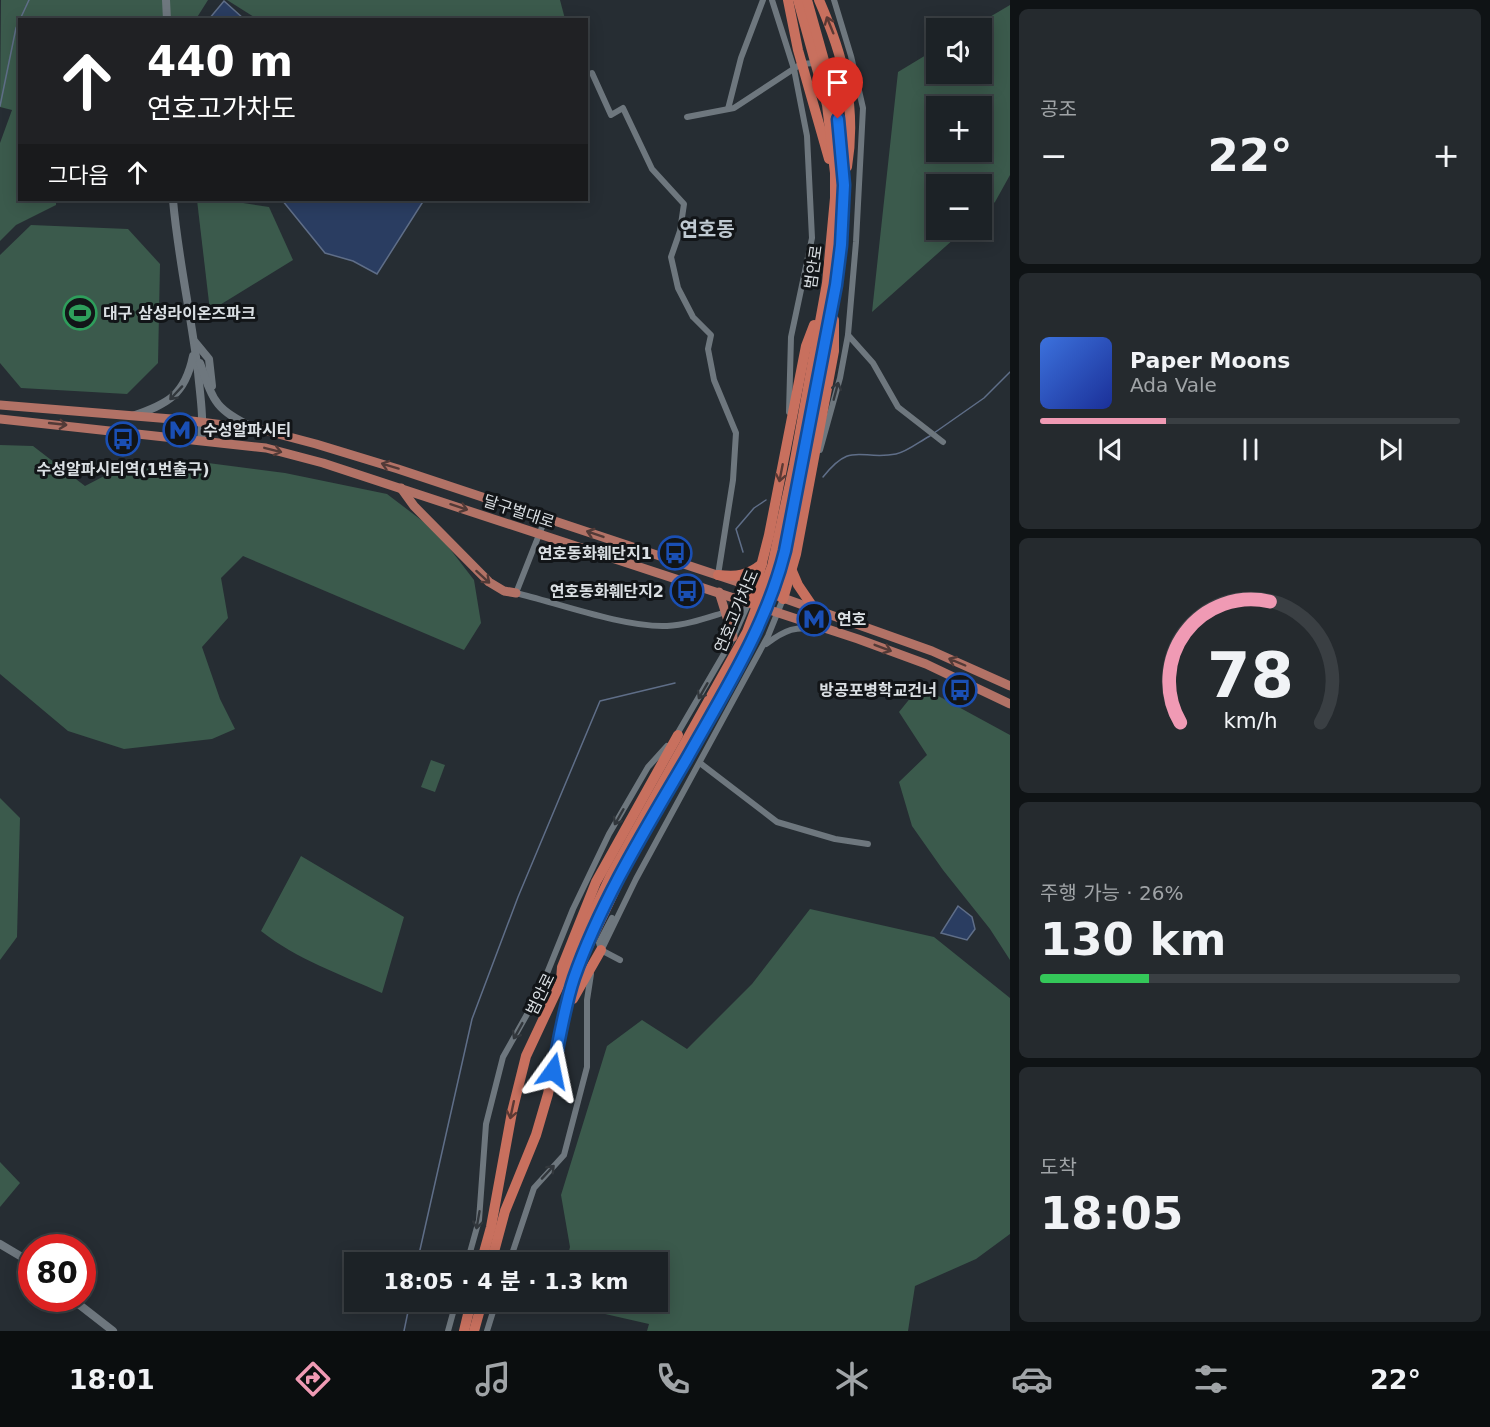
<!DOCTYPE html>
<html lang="ko">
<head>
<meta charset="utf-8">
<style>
  body { margin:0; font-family:"DejaVu Sans","Noto Sans KR",sans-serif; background:#252a2e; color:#f1f3f6; height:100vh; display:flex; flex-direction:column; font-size:22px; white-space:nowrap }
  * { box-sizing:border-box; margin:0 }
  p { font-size:20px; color:#a0a4a7 }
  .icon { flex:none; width:33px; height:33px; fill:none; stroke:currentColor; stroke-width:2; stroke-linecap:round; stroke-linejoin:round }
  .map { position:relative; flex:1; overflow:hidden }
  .drawer { display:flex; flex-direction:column; gap:9px; padding:9px; background:#0f1315; width:480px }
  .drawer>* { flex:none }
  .hud { position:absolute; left:18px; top:18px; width:570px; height:183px; border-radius:0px; box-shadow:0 3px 15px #0003,0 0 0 2px #3a3f43; background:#202124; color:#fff; overflow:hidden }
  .controls { position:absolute; left:926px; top:18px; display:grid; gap:12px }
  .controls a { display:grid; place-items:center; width:66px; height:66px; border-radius:0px; background:#1c2226; box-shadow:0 3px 15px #0003,0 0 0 2px #3a3f43; font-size:30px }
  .speed { position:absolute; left:18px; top:1234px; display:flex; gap:12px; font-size:30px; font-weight:700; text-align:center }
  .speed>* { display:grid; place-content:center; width:78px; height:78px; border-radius:50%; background:#1c2226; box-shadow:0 3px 15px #0003,0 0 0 2px #3a3f43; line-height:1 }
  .speed .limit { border:9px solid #d22; background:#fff; color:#111 }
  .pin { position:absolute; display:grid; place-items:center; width:51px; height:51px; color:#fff; margin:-62px -26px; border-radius:50% 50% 50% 0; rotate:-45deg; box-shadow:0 0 6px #0007 }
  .pin .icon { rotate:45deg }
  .me { position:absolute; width:66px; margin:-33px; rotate:12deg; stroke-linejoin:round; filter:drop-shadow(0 0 4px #0008) }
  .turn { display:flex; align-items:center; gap:21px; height:126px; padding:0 30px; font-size:27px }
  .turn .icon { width:78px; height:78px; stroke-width:2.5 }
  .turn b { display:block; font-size:42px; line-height:51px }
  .then { display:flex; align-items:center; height:57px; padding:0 30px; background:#0003; gap:12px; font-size:22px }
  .big { font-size:45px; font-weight:700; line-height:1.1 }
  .drawer .card { flex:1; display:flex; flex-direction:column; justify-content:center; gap:9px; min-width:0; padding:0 21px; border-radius:9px; background:#252a2e }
  .drawer .dial { align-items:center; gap:0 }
  .dial svg { height:156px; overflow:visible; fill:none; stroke:#3a3f43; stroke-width:7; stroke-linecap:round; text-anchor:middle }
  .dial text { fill:#f1f3f6; stroke:none }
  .song { display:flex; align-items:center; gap:18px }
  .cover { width:72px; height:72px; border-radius:9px; background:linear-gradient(135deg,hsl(220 70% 55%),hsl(230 70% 35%)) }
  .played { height:6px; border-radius:3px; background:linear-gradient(90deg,#f09ab4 30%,#3a3f43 30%) }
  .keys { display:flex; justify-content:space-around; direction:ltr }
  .heat { display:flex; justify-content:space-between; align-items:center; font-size:33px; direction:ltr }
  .charge { height:9px; border-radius:4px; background:linear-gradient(90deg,#34c759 26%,#3a3f43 0) }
  .trip { position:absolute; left:344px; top:1252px; width:324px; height:60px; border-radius:0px; background:#1c2226; box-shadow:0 3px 15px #0003,0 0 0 2px #3a3f43; font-weight:700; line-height:60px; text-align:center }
  .menu { display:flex; height:96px; justify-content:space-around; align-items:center; background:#0b0e0f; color:#a0a4a7 }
  .menu .icon { width:42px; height:42px }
  .menu .selected { color:#f09ab4 }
  .menu b { font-size:27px; color:#f1f3f6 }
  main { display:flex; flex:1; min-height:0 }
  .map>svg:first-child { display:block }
  .green { fill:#3b5a4c; fill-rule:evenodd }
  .water { fill:#2a3d61; stroke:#5f6e88; stroke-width:1.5 }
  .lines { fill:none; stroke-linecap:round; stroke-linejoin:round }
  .stream { stroke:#5f6e88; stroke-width:1.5 }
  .minor { stroke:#6e777e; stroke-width:6 }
  .secondary { stroke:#6e777e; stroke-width:8 }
  .primary { stroke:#b27266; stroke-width:9 }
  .trunk { stroke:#c8705e; stroke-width:10 }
  .oneway { stroke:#5b3934 }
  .oneway2 { stroke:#32373c }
  .oneway3 { stroke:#523a37 }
  .route-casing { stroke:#114b97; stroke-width:15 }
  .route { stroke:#1a73e8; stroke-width:10 }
  .labels { text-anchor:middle; stroke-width:6; stroke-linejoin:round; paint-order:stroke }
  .street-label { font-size:16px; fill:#dadfe3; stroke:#121518 }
  .poi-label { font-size:16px; font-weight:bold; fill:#dadfe3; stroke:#121518; text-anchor:start }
  .quarter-label { font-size:20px; font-weight:bold; fill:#bfc9d1; stroke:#121518 }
</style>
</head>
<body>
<main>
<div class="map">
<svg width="1010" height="1331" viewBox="0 0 1010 1331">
  <rect width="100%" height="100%" fill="#262d33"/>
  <!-- green -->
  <g class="green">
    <polygon points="1,0 208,0 196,19 20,20 20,200 56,200 56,205 16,225 0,241 0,143 12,110 0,107"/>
    <polygon points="227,0 560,0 565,19 257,19"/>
    <path d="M1010,5V175L995,202L981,214V184H936V230H964L872,312L898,72L936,49V74H981V28H971ZM936,106H981V152H936Z"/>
    <polygon points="197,200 224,200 269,207 293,260 210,311"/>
    <polygon points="31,225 128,229 160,264 158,363 127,394 21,388 0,363 0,255"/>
    <polygon points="0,445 33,446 85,486 135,460 176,476 208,463 285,473 387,494 437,532 474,580 481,623 464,650 243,556 221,578 228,618 202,647 220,699 235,729 212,739 124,749 68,731 0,674"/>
    <polygon points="920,686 1010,735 1010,960 990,929 943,870 912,826 899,782 927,755 899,712"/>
    <polygon points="431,760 445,765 435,792 421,787"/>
    <polygon points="0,798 20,818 17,937 0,960"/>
    <path d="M301,856L404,917L382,993C342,975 296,959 261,931Z"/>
    <polygon points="810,909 934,937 1010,998 1010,1234 976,1259 915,1286 908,1331 647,1331 649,1324 557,1303 657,1302 657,1263 566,1263 570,1247 561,1195 607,1046 642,1020 687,1049 752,984"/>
    <polygon points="0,1162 20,1183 0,1207"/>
  </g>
  <!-- water -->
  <g class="water">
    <polygon points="224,1 244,19 209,19"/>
    <polygon points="282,200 424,200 377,274 353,261 325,253"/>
    <polygon points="958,906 972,917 975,929 967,940 941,933"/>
  </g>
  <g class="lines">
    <!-- stream -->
    <g class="stream">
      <polyline points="0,106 16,28 29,0"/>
      <polyline points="934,433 984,398 1010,372"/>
      <path d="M823,477C852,440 860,461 896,454C907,452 920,441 930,436"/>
      <polyline points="743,552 736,529 754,508 766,500"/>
      <polyline points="417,1263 472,1019 518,897 600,701 675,683"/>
      <polyline points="404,1331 410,1302"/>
    </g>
    <!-- minor -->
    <g class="minor">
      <polyline points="772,0 794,69 807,136 812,238 791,337 789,412"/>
      <polyline points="834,0 851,56 863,108 856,242 848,335 873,363 898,407 943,442"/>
      <polyline points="592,73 611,115 623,108 652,169 684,204 680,231 671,257 678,288 693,317 711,335 708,349 714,380 736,433 733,480 718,575"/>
      <polyline points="728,109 741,58 763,0"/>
      <polyline points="687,117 734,108 801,64 842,61"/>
      <polyline points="820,450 840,378 848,335"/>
      <path d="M546,517L516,593C557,603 626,628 667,626C687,625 706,618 726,612"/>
      <path d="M766,644C785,630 796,625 819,630"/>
      <polyline points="676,736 732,640 749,602"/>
      <polyline points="700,763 777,822 835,839 868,844"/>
      <polyline points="601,950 599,943 612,918"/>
      <polyline points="601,950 620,960"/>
      <polyline points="601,951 636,879 768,636 783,599"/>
      <polyline points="467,1263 479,1220 486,1124 503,1057 539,993 573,909 609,834 648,767 667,746"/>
      <polyline points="509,1263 534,1188 564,1155 587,1067 587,1000 591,974"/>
      <polyline points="448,1331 456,1302"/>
      <polyline points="487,1331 496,1302"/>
    </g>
    <!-- secondary -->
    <g class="secondary">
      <polyline points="166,0 167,20"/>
      <path d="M173,200C178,258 191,314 198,372C200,395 204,417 201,440"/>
      <polyline points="195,342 209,359 212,386"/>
      <path d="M200,363C214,403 215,409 254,428"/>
      <path d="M132,416C168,404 185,395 193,356"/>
      <polyline points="0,1244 32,1263"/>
      <polyline points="72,1299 113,1331"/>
    </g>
    <!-- primary -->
    <g class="primary">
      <polyline points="0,405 184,420 263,430 316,444 398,469 741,583 932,651 1010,686"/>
      <polyline points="0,419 266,448 323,463 858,639 926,664 1010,704"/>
      <polyline points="401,488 414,506 489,582 504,591 516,593"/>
      <polyline points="719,592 733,637"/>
    </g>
    <!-- trunk -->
    <g class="trunk">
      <polyline points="788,0 798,50 829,159"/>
      <path d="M819,0C843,55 857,106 847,167"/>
      <polyline points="792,571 798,585 815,610"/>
      <path d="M718,575C737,577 747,576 762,564"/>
      <polyline points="783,599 796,554 834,351 834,320"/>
      <polyline points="749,602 756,586 769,535 806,346 814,325"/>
      <polyline points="561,980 562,967 596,882 678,735"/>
      <polyline points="573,999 601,950"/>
      <polyline points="481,1263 491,1227 512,1112 526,1056 611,875 747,632 772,566 794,465 827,283 835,198 835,173 827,105 798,0"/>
      <polyline points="491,1263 505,1211 536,1135 548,1094 565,1012 574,979 586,951 627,864 755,636 776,585 785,551 836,285 844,199 844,172 836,103 807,0"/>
      <polyline points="464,1331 471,1302"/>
      <polyline points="474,1331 482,1302"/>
    </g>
  </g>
  <!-- one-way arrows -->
  <defs><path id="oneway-shaft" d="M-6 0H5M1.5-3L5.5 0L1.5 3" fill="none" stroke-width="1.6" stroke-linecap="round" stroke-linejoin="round" transform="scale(1.5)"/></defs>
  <g class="oneway">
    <use href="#oneway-shaft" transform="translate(830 25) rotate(-112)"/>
    <use href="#oneway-shaft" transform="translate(781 473) rotate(101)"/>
    <use href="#oneway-shaft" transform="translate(512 1110) rotate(102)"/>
  </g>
  <g class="oneway2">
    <use href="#oneway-shaft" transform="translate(836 391) rotate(-75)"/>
    <use href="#oneway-shaft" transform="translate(176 393) rotate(133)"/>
    <use href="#oneway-shaft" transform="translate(703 691) rotate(120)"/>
    <use href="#oneway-shaft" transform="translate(619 817) rotate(120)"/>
    <use href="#oneway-shaft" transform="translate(518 1031) rotate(119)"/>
    <use href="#oneway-shaft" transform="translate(548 1172) rotate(-47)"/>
    <use href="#oneway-shaft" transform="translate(478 1220) rotate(100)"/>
  </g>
  <g class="oneway3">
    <use href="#oneway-shaft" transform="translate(58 424) rotate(6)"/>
    <use href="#oneway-shaft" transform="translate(273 450) rotate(14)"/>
    <use href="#oneway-shaft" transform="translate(390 466) rotate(-163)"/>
    <use href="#oneway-shaft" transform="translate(459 507) rotate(18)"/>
    <use href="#oneway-shaft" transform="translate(595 534) rotate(-161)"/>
    <use href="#oneway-shaft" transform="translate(483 577) rotate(42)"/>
    <use href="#oneway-shaft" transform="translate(883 648) rotate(21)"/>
    <use href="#oneway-shaft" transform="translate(957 662) rotate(-157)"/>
  </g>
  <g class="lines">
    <!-- route casing -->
    <g class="route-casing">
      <path id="route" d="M553,1071C559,1041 564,1008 574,978C601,901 645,830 686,760C724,692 766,627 785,551L836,285L841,245L844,185L838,119"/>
    </g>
    <!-- route -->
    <use href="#route" class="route"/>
  </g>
  <!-- icons -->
  <defs>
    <g id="stadium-ring" transform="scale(1.725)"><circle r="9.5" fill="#121518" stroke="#2e9e5b" stroke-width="1.5"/><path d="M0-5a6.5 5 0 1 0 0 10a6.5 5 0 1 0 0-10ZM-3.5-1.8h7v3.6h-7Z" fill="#2e9e5b"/></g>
    <g id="metro-ring" transform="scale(1.725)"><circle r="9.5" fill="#121518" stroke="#1a4fb4" stroke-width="1.5"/><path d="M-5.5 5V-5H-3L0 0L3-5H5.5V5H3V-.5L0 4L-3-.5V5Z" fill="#1a4fb4"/></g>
    <g id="bus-ring" transform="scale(1.725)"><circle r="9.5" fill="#121518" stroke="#1a4fb4" stroke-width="1.5"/><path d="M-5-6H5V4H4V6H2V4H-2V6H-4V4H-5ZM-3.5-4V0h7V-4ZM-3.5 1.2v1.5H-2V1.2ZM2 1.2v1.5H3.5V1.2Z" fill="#1a4fb4"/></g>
  </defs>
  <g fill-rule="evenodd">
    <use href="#stadium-ring" x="80" y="313"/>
    <use href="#metro-ring" x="180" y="430"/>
    <use href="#bus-ring" x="123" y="439"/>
    <use href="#bus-ring" x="675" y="553"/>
    <use href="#bus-ring" x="687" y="591"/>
    <use href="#metro-ring" x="814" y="619"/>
    <use href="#bus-ring" x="960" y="690"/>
  </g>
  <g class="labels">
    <!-- street labels -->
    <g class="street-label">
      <text transform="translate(813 267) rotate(-82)" y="6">범안로</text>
      <text transform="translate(519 511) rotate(18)" y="6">달구벌대로</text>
      <text transform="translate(736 611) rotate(-67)" y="6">연호고가차도</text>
      <text transform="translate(540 994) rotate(-64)" y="6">범안로</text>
    </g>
    <!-- poi labels -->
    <g class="poi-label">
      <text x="103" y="319">대구 삼성라이온즈파크</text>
      <text x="203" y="436">수성알파시티</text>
      <text x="123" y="475" text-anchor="middle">수성알파시티역(1번출구)</text>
      <text x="652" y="559" text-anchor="end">연호동화훼단지1</text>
      <text x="664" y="597" text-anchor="end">연호동화훼단지2</text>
      <text x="837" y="625">연호</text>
      <text x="937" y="696" text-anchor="end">방공포병학교건너</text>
    </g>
    <!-- quarter labels -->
    <g class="quarter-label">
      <text x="707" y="236">연호동</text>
    </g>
  </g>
</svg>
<div class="controls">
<a><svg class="icon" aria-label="sound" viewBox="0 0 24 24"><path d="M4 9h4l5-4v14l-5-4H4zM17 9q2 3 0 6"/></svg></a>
<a>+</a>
<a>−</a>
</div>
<div class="speed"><div class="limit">80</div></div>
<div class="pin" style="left:838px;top:119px;background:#d93025"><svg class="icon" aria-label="arrive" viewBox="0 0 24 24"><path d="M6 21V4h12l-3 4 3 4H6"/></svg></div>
<svg class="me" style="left:553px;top:1071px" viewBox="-20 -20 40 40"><path d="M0-17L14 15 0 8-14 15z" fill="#1a73e8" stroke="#fff" stroke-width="4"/></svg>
<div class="trip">18:05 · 4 분 · 1.3 km</div>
<div class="hud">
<div class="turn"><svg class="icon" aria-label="ahead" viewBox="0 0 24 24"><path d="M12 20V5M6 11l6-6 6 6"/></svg><div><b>440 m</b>연호고가차도</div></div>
<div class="then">그다음<svg class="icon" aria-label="ahead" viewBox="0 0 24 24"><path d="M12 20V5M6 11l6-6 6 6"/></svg></div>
</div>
</div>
<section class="drawer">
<div class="card"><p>공조</p>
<div class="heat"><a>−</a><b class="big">22°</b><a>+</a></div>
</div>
<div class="card">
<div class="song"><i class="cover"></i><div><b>Paper Moons</b><p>Ada Vale</p></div></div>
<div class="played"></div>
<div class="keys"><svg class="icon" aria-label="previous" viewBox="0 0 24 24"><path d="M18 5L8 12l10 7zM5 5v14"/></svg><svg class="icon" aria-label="pause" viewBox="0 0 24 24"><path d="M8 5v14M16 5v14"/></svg><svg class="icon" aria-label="next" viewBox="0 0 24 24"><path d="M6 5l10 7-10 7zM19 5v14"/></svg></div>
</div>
<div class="card dial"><svg viewBox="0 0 100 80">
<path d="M14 69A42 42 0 1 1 86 69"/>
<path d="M14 69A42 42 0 0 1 60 7" stroke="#f09ab4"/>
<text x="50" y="56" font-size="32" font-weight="700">78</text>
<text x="50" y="72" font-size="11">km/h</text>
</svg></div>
<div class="card"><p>주행 가능 · 26%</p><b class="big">130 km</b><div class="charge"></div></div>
<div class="card"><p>도착</p><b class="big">18:05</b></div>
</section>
</main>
<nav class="menu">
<b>18:01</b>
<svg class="icon selected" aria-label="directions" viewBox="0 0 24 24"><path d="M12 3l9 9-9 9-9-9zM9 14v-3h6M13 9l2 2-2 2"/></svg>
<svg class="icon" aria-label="music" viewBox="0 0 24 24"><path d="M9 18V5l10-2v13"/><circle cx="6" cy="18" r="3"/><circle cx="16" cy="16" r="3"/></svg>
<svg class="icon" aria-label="phone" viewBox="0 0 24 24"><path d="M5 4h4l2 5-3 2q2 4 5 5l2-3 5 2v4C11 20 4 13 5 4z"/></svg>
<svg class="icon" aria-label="climate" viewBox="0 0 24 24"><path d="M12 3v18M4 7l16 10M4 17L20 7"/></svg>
<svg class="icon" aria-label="car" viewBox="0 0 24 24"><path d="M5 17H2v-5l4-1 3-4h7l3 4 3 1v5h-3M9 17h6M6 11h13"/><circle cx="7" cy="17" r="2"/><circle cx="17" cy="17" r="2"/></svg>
<svg class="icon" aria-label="filters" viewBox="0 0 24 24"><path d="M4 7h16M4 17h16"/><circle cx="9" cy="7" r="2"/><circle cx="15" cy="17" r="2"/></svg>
<b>22°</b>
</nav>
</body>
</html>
